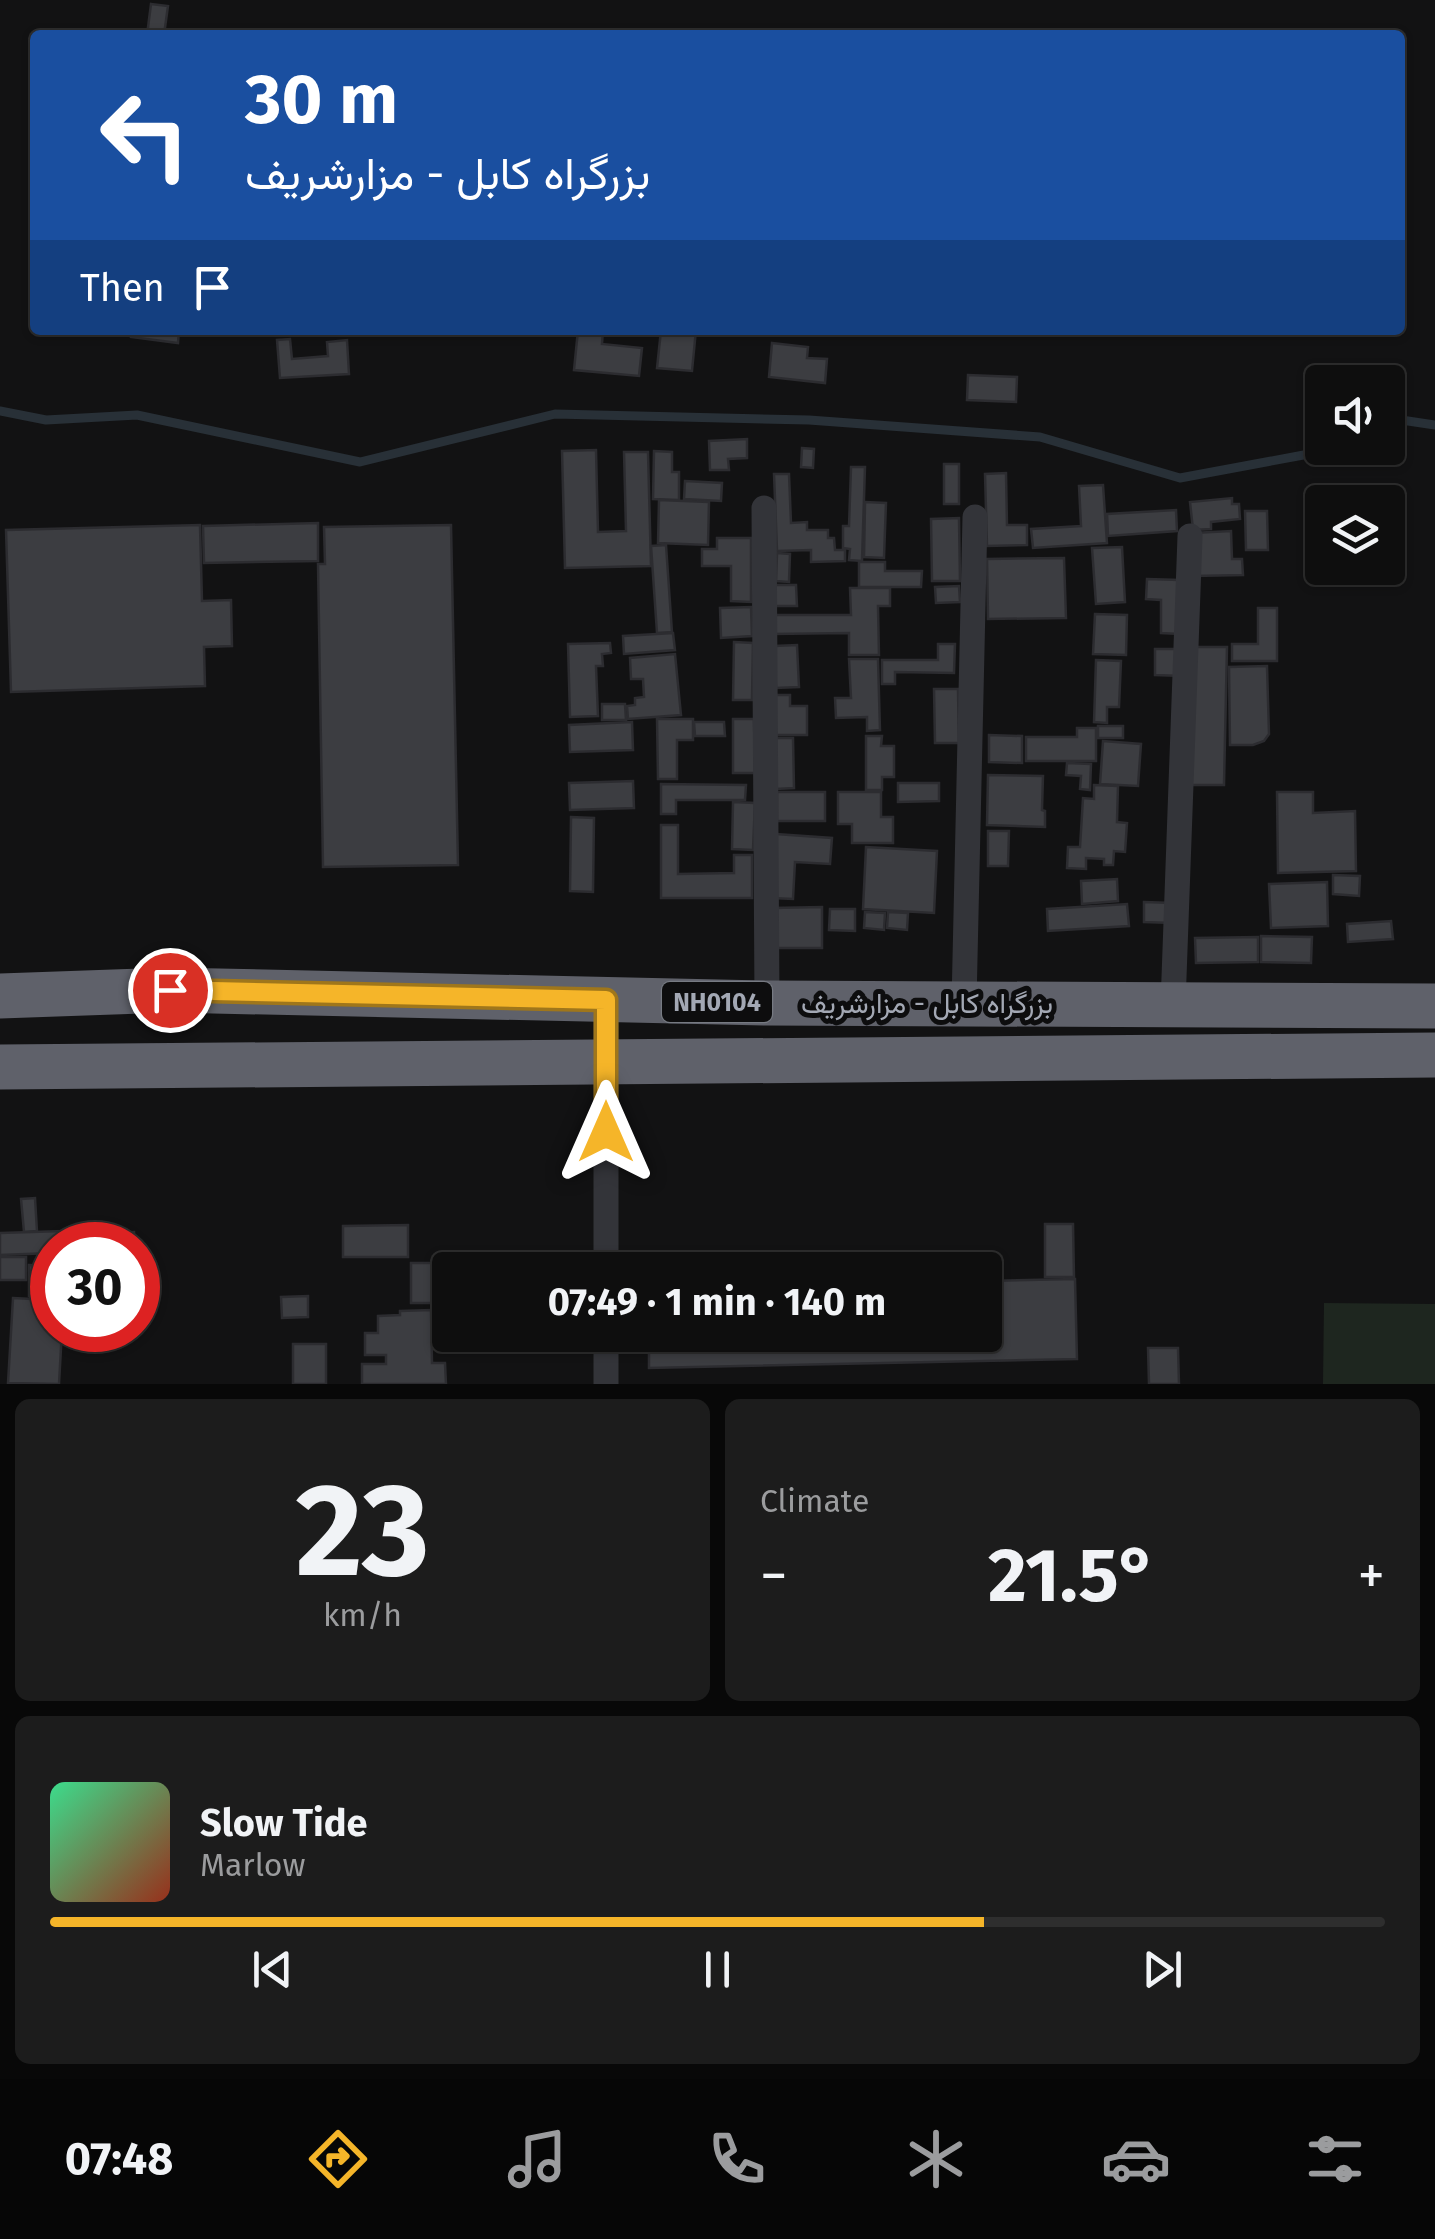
<!DOCTYPE html>
<html lang="en">
<head>
<meta charset="utf-8">
<style>
  body { margin:0; font-family:"Fira Sans",Vazirmatn,sans-serif; background:#1c1c1c; color:#f1f3f6; height:100vh; display:flex; flex-direction:column; font-size:38px; white-space:nowrap }
  * { box-sizing:border-box; margin:0 }
  p { font-size:32px; color:#9b9c9e }
  .icon { flex:none; width:55px; height:55px; fill:none; stroke:currentColor; stroke-width:2; stroke-linecap:round; stroke-linejoin:round }
  .map { position:relative; height:1384px; overflow:hidden }
  .drawer { display:flex; flex-direction:column; gap:15px; padding:15px; background:#080808; flex:1 }
  .drawer>* { flex:none }
  .guide { position:absolute; left:30px; top:30px; width:1375px; height:305px; border-radius:10px; box-shadow:0 2px 8px #0004,0 0 0 2px #2e2e2e; background:#1a4fa0; color:#fff; overflow:hidden }
  .tools { position:absolute; left:1305px; top:365px; display:grid; gap:20px }
  .tools a { display:grid; place-items:center; width:100px; height:100px; border-radius:10px; background:#0e0e0e; box-shadow:0 2px 8px #0004,0 0 0 2px #2e2e2e; font-size:50px }
  .speed { position:absolute; left:30px; top:1222px; display:flex; gap:20px; font-size:50px; font-weight:700; text-align:center }
  .speed>* { display:grid; place-content:center; width:130px; height:130px; border-radius:50%; background:#0e0e0e; box-shadow:0 2px 8px #0004,0 0 0 2px #2e2e2e; line-height:1 }
  .speed .limit { border:15px solid #d22; background:#fff; color:#111 }
  .pin { position:absolute; display:grid; place-items:center; width:85px; height:85px; color:#fff; margin:-42px; border:5px solid #fff; border-radius:50%; box-shadow:0 2px 10px #0007 }
  .me { position:absolute; width:110px; margin:-55px; rotate:0deg; stroke-linejoin:round; filter:drop-shadow(0 0 8px #0008) }
  .turn { display:flex; align-items:center; gap:35px; height:210px; padding:0 50px; font-size:45px }
  .turn .icon { width:130px; height:130px; stroke-width:2.5 }
  .turn b { display:block; font-size:70px; line-height:85px }
  .then { display:flex; align-items:center; height:95px; padding:0 50px; background:#0003; gap:20px; font-size:38px }
  .big { font-size:75px; font-weight:700; line-height:1.1 }
  .drawer .widget { flex:1; display:flex; flex-direction:column; justify-content:center; gap:15px; min-width:0; padding:0 35px; border-radius:15px; background:#1c1c1c }
  .drawer .dial { align-items:center; gap:0 }
  .dial b { font-size:130px; line-height:1 }
  .song { display:flex; align-items:center; gap:30px }
  .cover { width:120px; height:120px; border-radius:15px; background:linear-gradient(135deg,hsl(150 70% 55%),hsl(10 70% 35%)) }
  .played { height:10px; border-radius:5px; background:linear-gradient(90deg,#f5b529 70%,#2e2e2e 70%) }
  .keys { display:flex; justify-content:space-around; direction:ltr }
  .heat { display:flex; justify-content:space-between; align-items:center; font-size:55px; direction:ltr }
  .drawer .tiles { flex:1; display:grid; gap:15px; grid-template-columns:1fr 1fr }
  .widget:last-child { grid-column:span 2 }
  .trip { position:absolute; left:432px; top:1252px; width:570px; height:100px; border-radius:10px; background:#0e0e0e; box-shadow:0 2px 8px #0004,0 0 0 2px #2e2e2e; font-weight:700; line-height:100px; text-align:center }
  .tab-bar { display:flex; height:160px; justify-content:space-around; align-items:center; background:#060606; color:#9b9c9e }
  .tab-bar .icon { width:70px; height:70px }
  .tab-bar .on { color:#f5b529 }
  .tab-bar b { font-size:45px; color:#f1f3f6 }
  .map>svg:first-child { display:block }
  .green { fill:#1e261f }
  .lines { fill:none; stroke-linecap:round; stroke-linejoin:round }
  .stream { stroke:#283037; stroke-width:9 }
  .building { fill:#3c3d41; stroke:#2c2c30; stroke-width:2.5 }
  .street { stroke:#333439; stroke-width:25 }
  .highway { stroke:#5f616a; stroke-width:45 }
  .route-casing { stroke:#9f761b; stroke-width:25 }
  .route { stroke:#f5b529; stroke-width:18 }
  .labels { text-anchor:middle; stroke-width:10; stroke-linejoin:round; paint-order:stroke }
  .shield { fill:#0d0d0e; stroke:#767a82; stroke-width:2.5 }
  .shield-label { font-size:25px; font-weight:bold; fill:#a3a8b4 }
  .street-label { font-size:28px; fill:#a3a8b4; stroke:#0d0d0e }
</style>
</head>
<body>
<div class="map">
<svg width="1435" height="1384" viewBox="0 0 1435 1384">
  <rect width="100%" height="100%" fill="#121213"/>
  <!-- green -->
  <polygon class="green" points="1324,1303 1435,1304 1435,1384 1323,1384"/>
  <g class="lines">
    <!-- stream -->
    <g class="stream">
      <polyline points="0,411 46,420 137,415 360,462 555,414 809,420 1040,437 1180,478 1325,451 1329,448"/>
      <polyline points="1388,418 1435,425"/>
    </g>
  </g>
  <!-- building -->
  <g class="building">
    <polygon points="151,4 168,6 164,35 147,35"/>
    <polygon points="132,330 179,330 178,343 131,337"/>
    <polygon points="578,330 603,330 602,344 642,348 639,376 574,370"/>
    <polygon points="661,330 696,330 692,371 657,368"/>
    <polygon points="290,339 292,359 328,356 327,342 347,340 349,374 280,378 277,340"/>
    <polygon points="772,343 808,347 807,358 827,359 825,383 769,377"/>
    <polygon points="968,375 1017,377 1016,402 967,400"/>
    <polygon points="747,439 747,458 728,459 729,470 710,470 709,441"/>
    <polygon points="802,448 814,449 813,468 801,467"/>
    <polygon points="596,450 598,532 626,531 624,452 648,452 651,566 565,568 562,451"/>
    <polygon points="654,451 672,452 672,472 679,472 679,500 653,499"/>
    <rect x="944" y="464" width="15" height="40"/>
    <polygon points="851,467 865,467 862,561 849,560 850,549 843,548 843,526 849,526"/>
    <polygon points="1006,473 1007,525 1027,525 1027,545 987,546 985,474"/>
    <polygon points="774,474 789,474 791,523 807,522 807,530 828,530 828,538 834,538 835,550 845,550 845,561 811,562 811,550 777,551"/>
    <polygon points="685,481 722,483 721,501 684,499"/>
    <polygon points="1103,485 1107,543 1033,548 1031,529 1081,526 1079,486"/>
    <polygon points="1232,498 1232,504 1239,504 1240,519 1211,522 1211,529 1193,530 1190,502"/>
    <polygon points="659,500 709,502 708,545 658,543"/>
    <polygon points="865,502 886,503 884,558 864,557"/>
    <polygon points="1176,510 1177,531 1108,536 1107,514"/>
    <polygon points="1245,511 1267,511 1268,550 1246,550"/>
    <polygon points="959,518 960,581 932,581 931,519"/>
    <polygon points="318,523 318,561 204,563 203,526"/>
    <polygon points="200,525 202,601 231,600 232,646 204,647 205,686 11,692 6,530"/>
    <polygon points="451,525 458,865 323,867 318,564 325,564 324,527"/>
    <polygon points="1231,531 1232,559 1242,559 1243,575 1194,576 1193,533"/>
    <polygon points="717,538 751,538 751,602 731,601 731,566 702,566 702,549 717,549"/>
    <polygon points="666,545 672,632 657,633 651,546"/>
    <polygon points="1122,547 1125,602 1096,604 1092,548"/>
    <polygon points="777,553 790,554 789,582 776,581"/>
    <polygon points="1064,558 1066,618 988,619 987,559"/>
    <polygon points="859,562 885,562 885,571 922,571 921,587 859,587"/>
    <polygon points="1147,579 1180,580 1179,634 1161,633 1161,600 1146,599"/>
    <polygon points="774,585 796,585 797,606 774,606"/>
    <polygon points="959,586 960,602 936,603 935,587"/>
    <polygon points="850,588 890,588 890,606 878,606 879,655 849,655 849,633 773,634 773,615 851,615"/>
    <polygon points="751,607 752,636 721,638 720,608"/>
    <polygon points="1258,608 1277,608 1277,661 1232,661 1232,644 1258,644"/>
    <polygon points="1095,614 1127,615 1126,655 1093,654"/>
    <polygon points="673,633 675,650 624,654 623,636"/>
    <polygon points="734,642 753,643 752,700 733,700"/>
    <polygon points="610,643 611,653 602,654 603,666 596,666 598,716 570,717 568,644"/>
    <polygon points="938,644 955,644 954,673 895,672 895,684 882,684 882,660 938,660"/>
    <polygon points="797,645 799,687 776,688 774,646"/>
    <polygon points="1193,647 1227,647 1224,785 1191,785"/>
    <polygon points="1155,649 1182,649 1182,676 1155,675"/>
    <polygon points="675,654 681,715 628,719 627,706 635,705 635,698 644,697 643,679 631,679 630,658"/>
    <polygon points="849,659 878,659 880,730 867,731 867,717 836,718 835,698 851,698"/>
    <polygon points="1096,660 1121,661 1119,707 1107,707 1107,723 1094,722"/>
    <polygon points="1267,666 1269,734 1264,741 1253,745 1230,745 1229,667"/>
    <polygon points="934,689 958,689 959,743 935,743"/>
    <polygon points="775,695 790,695 790,706 807,706 807,735 776,735"/>
    <polygon points="602,704 625,704 626,720 602,720"/>
    <polygon points="657,719 693,719 693,740 677,740 677,779 658,779"/>
    <polygon points="733,719 754,719 755,773 733,773"/>
    <polygon points="632,722 633,750 570,752 569,725"/>
    <polygon points="694,722 724,722 725,736 695,736"/>
    <rect x="1098" y="726" width="25" height="12"/>
    <polygon points="1077,728 1096,728 1096,761 1026,761 1026,737 1077,737"/>
    <polygon points="989,735 1022,736 1022,763 989,762"/>
    <polygon points="866,736 882,736 881,746 894,746 894,777 882,777 882,790 866,790"/>
    <polygon points="775,738 793,738 794,788 776,789"/>
    <polygon points="1103,741 1141,744 1138,786 1100,784"/>
    <polygon points="1067,763 1091,764 1090,790 1080,789 1081,776 1066,775"/>
    <polygon points="988,775 1043,776 1042,810 1045,811 1045,827 987,825"/>
    <polygon points="633,781 634,808 570,810 569,783"/>
    <polygon points="898,783 939,783 939,801 898,802"/>
    <polygon points="661,784 746,785 745,800 676,800 676,814 661,814"/>
    <polygon points="1094,785 1118,786 1117,822 1127,823 1125,852 1114,851 1113,865 1104,865 1104,859 1086,858 1086,869 1067,868 1068,847 1080,847 1083,798 1094,799"/>
    <rect x="777" y="792" width="48" height="29"/>
    <polygon points="838,792 881,792 881,817 893,817 893,843 852,843 852,824 838,824"/>
    <polygon points="1277,792 1313,792 1313,813 1355,811 1356,871 1278,873"/>
    <polygon points="733,802 755,803 753,850 732,849"/>
    <polygon points="571,817 594,818 593,892 570,891"/>
    <polygon points="661,825 678,825 678,874 734,873 734,855 752,855 752,898 661,898"/>
    <polygon points="988,831 1009,831 1008,866 988,866"/>
    <polygon points="776,834 832,838 830,864 795,862 793,899 772,898"/>
    <polygon points="866,847 937,851 934,913 863,909"/>
    <polygon points="1333,875 1360,876 1359,896 1333,894"/>
    <polygon points="1117,879 1118,901 1082,904 1081,881"/>
    <polygon points="1327,882 1328,926 1271,928 1269,884"/>
    <polygon points="1144,902 1173,903 1172,923 1144,922"/>
    <polygon points="1127,904 1129,926 1048,931 1047,909"/>
    <polygon points="822,907 822,948 772,948 772,908"/>
    <polygon points="830,909 855,909 855,931 829,930"/>
    <polygon points="865,912 885,913 884,930 864,928"/>
    <polygon points="888,912 908,913 907,930 887,928"/>
    <polygon points="1391,921 1393,939 1348,942 1347,924"/>
    <polygon points="1261,936 1312,937 1311,963 1261,962"/>
    <polygon points="1258,937 1258,962 1196,963 1195,938"/>
    <polygon points="35,1198 37,1231 24,1232 21,1199"/>
    <polygon points="1045,1224 1073,1224 1074,1277 1045,1277"/>
    <polygon points="408,1225 408,1257 343,1257 343,1226"/>
    <polygon points="63,1231 63,1245 52,1245 52,1253 0,1255 0,1233"/>
    <polygon points="134,1232 135,1245 90,1245 90,1235"/>
    <rect x="0" y="1257" width="26" height="23"/>
    <rect x="411" y="1263" width="22" height="40"/>
    <polygon points="29,1265 51,1266 51,1297 29,1296"/>
    <polygon points="1075,1279 1077,1359 649,1368 649,1335 985,1335 985,1281"/>
    <polygon points="308,1296 308,1317 282,1318 281,1297"/>
    <polygon points="13,1298 52,1300 52,1330 62,1330 59,1384 8,1383"/>
    <polygon points="431,1310 432,1363 445,1363 446,1384 362,1384 362,1364 386,1364 386,1355 365,1355 365,1333 378,1333 378,1316 400,1315 400,1311"/>
    <polygon points="491,1335 514,1335 514,1343 492,1344"/>
    <rect x="293" y="1344" width="33" height="40"/>
    <polygon points="1148,1348 1178,1348 1179,1384 1149,1384"/>
  </g>
  <g class="lines">
    <!-- street -->
    <g class="street">
      <polyline points="764,508 767,1003"/>
      <polyline points="606,1000 606,1270"/>
      <polyline points="964,1003 975,517"/>
      <polyline points="1173,1005 1190,536"/>
      <polyline points="606,1384 606,1335"/>
    </g>
    <!-- highway -->
    <g class="highway">
      <polyline points="0,996 170,990 767,1003 1435,1006"/>
      <polyline points="0,1067 1435,1055"/>
    </g>
  </g>
  <g class="lines">
    <!-- route casing -->
    <g class="route-casing">
      <polyline id="route" points="170,990 606,1000 606,1132"/>
    </g>
    <!-- route -->
    <use href="#route" class="route"/>
  </g>
  <g class="labels">
    <!-- shield labels -->
    <rect class="shield" x="662" y="982" width="110" height="40" rx="8"/>
    <g class="shield-label">
      <text x="717" y="1011">NH0104</text>
    </g>
    <!-- street labels -->
    <g class="street-label">
      <text x="927" y="1013">بزرگراه کابل - مزارشریف</text>
    </g>
  </g>
</svg>
<div class="tools">
<a><svg class="icon" aria-label="sound" viewBox="0 0 24 24"><path d="M4 9h4l5-4v14l-5-4H4zM17 9q2 3 0 6"/></svg></a>
<a><svg class="icon" aria-label="layers" viewBox="0 0 24 24"><path d="M12 4l9 5-9 5-9-5zM3 14l9 5 9-5"/></svg></a>
</div>
<div class="speed"><div class="limit">30</div></div>
<div class="pin" style="left:170px;top:990px;background:#d93025"><svg class="icon" aria-label="arrive" viewBox="0 0 24 24"><path d="M6 21V4h12l-3 4 3 4H6"/></svg></div>
<svg class="me" style="left:606px;top:1132px" viewBox="-20 -20 40 40"><path d="M0-17L14 15 0 8-14 15z" fill="#f5b529" stroke="#fff" stroke-width="4"/></svg>
<div class="trip">07:49 · 1 min · 140 m</div>
<div class="guide">
<div class="turn"><svg class="icon" aria-label="left" viewBox="0 0 24 24"><path d="M17 20v-9H6M10 6l-5 5 5 5"/></svg><div><b>30 m</b>بزرگراه کابل - مزارشریف</div></div>
<div class="then">Then<svg class="icon" aria-label="arrive" viewBox="0 0 24 24"><path d="M6 21V4h12l-3 4 3 4H6"/></svg></div>
</div>
</div>
<section class="drawer">
<div class="tiles">
<div class="widget dial"><b>23</b><p>km/h</p></div>
<div class="widget"><p>Climate</p>
<div class="heat"><a>−</a><b class="big">21.5°</b><a>+</a></div>
</div>
<div class="widget">
<div class="song"><i class="cover"></i><div><b>Slow Tide</b><p>Marlow</p></div></div>
<div class="played"></div>
<div class="keys"><svg class="icon" aria-label="previous" viewBox="0 0 24 24"><path d="M18 5L8 12l10 7zM5 5v14"/></svg><svg class="icon" aria-label="pause" viewBox="0 0 24 24"><path d="M8 5v14M16 5v14"/></svg><svg class="icon" aria-label="next" viewBox="0 0 24 24"><path d="M6 5l10 7-10 7zM19 5v14"/></svg></div>
</div>
</div>
</section>
<nav class="tab-bar">
<b>07:48</b>
<svg class="icon on" aria-label="directions" viewBox="0 0 24 24"><path d="M12 3l9 9-9 9-9-9zM9 14v-3h6M13 9l2 2-2 2"/></svg>
<svg class="icon" aria-label="music" viewBox="0 0 24 24"><path d="M9 18V5l10-2v13"/><circle cx="6" cy="18" r="3"/><circle cx="16" cy="16" r="3"/></svg>
<svg class="icon" aria-label="phone" viewBox="0 0 24 24"><path d="M5 4h4l2 5-3 2q2 4 5 5l2-3 5 2v4C11 20 4 13 5 4z"/></svg>
<svg class="icon" aria-label="climate" viewBox="0 0 24 24"><path d="M12 3v18M4 7l16 10M4 17L20 7"/></svg>
<svg class="icon" aria-label="car" viewBox="0 0 24 24"><path d="M5 17H2v-5l4-1 3-4h7l3 4 3 1v5h-3M9 17h6M6 11h13"/><circle cx="7" cy="17" r="2"/><circle cx="17" cy="17" r="2"/></svg>
<svg class="icon" aria-label="filters" viewBox="0 0 24 24"><path d="M4 7h16M4 17h16"/><circle cx="9" cy="7" r="2"/><circle cx="15" cy="17" r="2"/></svg>
</nav>
</body>
</html>
